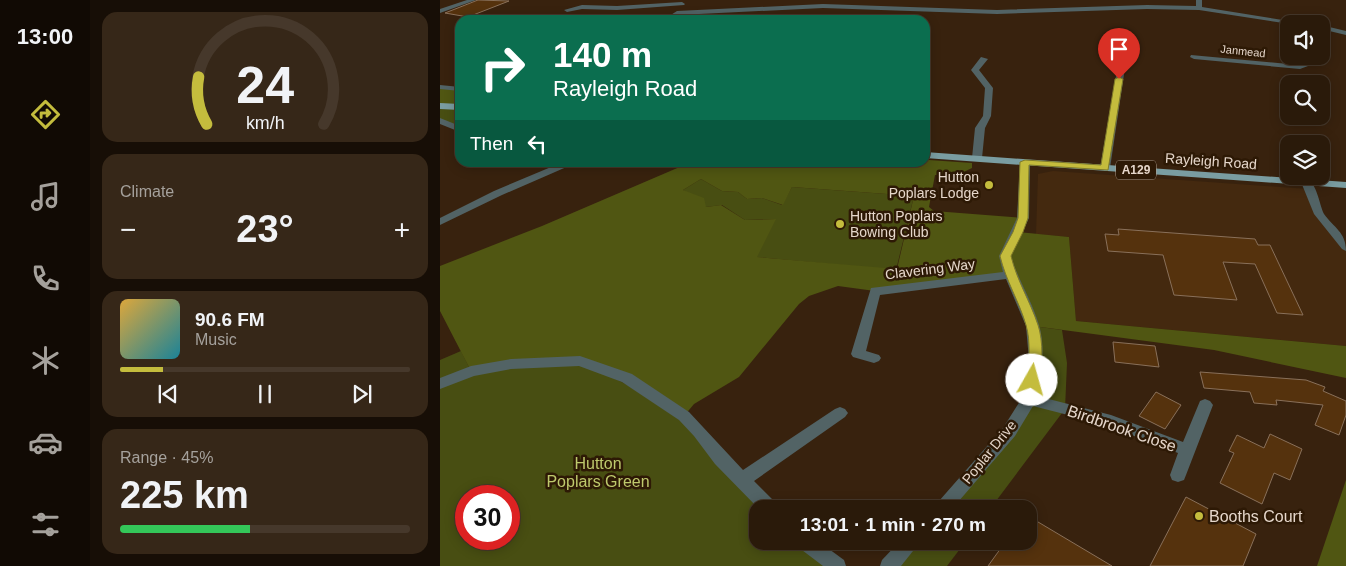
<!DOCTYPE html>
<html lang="en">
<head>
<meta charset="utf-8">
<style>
  body { margin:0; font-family:Arial,sans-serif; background:#362718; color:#f1f3f6; height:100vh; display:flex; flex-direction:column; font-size:19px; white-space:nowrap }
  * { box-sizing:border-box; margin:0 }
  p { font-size:16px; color:#a5a19c }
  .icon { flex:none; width:28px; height:28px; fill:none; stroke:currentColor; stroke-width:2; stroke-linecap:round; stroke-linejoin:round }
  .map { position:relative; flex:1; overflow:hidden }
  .details { display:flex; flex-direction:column; gap:12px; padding:12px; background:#170e06; width:350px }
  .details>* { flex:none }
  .guide { position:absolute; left:15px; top:15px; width:475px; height:152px; border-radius:15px; box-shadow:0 2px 12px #0003,0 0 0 1px #46382b; background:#0b6e4f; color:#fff; overflow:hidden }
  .controls { position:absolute; left:840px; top:15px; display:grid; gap:10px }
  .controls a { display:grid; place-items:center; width:50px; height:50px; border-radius:10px; background:#2a1a0a; box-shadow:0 2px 12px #0003,0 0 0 1px #46382b; font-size:25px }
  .speed { position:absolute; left:15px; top:485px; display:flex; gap:10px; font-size:25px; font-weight:700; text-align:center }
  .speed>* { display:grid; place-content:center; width:65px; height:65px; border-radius:50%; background:#2a1a0a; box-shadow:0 2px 12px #0003,0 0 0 1px #46382b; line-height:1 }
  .speed .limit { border:8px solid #d22; background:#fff; color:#111 }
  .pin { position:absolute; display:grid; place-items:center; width:42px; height:42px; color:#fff; margin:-51px -21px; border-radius:50% 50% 50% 0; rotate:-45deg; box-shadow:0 0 5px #0007 }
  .pin .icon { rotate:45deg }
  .me { position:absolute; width:55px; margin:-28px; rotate:7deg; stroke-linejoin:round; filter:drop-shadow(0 0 4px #0008) }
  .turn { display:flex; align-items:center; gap:18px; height:105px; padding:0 15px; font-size:22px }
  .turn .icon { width:65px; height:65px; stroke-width:2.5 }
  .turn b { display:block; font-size:35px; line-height:42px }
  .then { display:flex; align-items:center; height:48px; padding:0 15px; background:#0003; gap:10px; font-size:19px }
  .big { font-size:38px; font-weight:800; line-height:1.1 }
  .details .widget { flex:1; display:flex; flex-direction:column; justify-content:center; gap:8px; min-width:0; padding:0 18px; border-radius:15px; background:#362718 }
  .details .dial { align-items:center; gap:0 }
  .dial svg { height:130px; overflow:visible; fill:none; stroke:#46382b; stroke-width:7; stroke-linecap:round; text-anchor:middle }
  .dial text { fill:#f1f3f6; stroke:none }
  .song { display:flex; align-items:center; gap:15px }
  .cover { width:60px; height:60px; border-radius:8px; background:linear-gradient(135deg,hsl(40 70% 55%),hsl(190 70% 35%)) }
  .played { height:5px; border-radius:2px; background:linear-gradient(90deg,#c4bc3d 15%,#46382b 15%) }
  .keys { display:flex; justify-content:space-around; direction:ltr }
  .heat { display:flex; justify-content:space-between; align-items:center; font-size:28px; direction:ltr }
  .charge { height:8px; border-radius:4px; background:linear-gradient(90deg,#34c759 45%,#46382b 0) }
  .trip { position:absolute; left:309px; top:500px; width:288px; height:50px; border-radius:15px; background:#2a1a0a; box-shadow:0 2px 12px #0003,0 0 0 1px #46382b; font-weight:800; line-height:50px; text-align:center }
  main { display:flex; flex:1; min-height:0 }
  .tabs { display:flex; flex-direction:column; width:90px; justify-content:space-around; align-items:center; background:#110a04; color:#a5a19c }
  .tabs .icon { width:35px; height:35px }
  .tabs .current { color:#c4bc3d }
  .tabs b { font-size:22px; color:#f1f3f6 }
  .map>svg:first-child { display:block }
  .built { fill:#44290f }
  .green { fill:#484e12; fill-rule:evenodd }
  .forest { fill:#505612; fill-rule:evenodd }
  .building { fill:#55320d; stroke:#89705a }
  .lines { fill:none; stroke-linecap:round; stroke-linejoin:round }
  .minor { fill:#526365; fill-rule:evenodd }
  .major { fill:#7a9da1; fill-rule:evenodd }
  .route { fill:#c4bc3d; stroke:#7f7a28 }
  .poi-dot { fill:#c4bc3d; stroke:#2d1905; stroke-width:2 }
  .labels { text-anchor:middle; stroke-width:5; stroke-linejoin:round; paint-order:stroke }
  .far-street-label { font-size:11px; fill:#e6d7cb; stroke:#2d1905 }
  .shield { fill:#2d1905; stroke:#ae9e90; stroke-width:1 }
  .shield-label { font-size:12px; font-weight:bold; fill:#e6d7cb }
  .street-label { font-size:14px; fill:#e6d7cb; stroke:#2d1905 }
  .poi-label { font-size:14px; fill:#e6d7cb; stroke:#2d1905; text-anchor:end }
  .near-street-label { font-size:16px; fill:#e6d7cb; stroke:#2d1905 }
  .near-park-label { font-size:16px; fill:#bec96c; stroke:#2d1905 }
  .near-poi-label { font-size:16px; fill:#e6d7cb; stroke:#2d1905; text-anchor:start }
</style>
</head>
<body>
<main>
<nav class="tabs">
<b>13:00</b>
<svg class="icon current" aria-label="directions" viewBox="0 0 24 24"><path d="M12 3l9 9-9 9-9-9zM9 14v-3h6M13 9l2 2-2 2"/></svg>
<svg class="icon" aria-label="music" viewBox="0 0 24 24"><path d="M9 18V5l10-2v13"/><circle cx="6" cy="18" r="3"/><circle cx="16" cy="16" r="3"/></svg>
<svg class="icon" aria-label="phone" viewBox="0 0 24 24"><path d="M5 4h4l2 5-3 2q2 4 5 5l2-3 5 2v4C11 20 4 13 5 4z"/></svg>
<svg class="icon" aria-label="climate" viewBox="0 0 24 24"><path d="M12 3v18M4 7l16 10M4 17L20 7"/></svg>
<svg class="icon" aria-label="car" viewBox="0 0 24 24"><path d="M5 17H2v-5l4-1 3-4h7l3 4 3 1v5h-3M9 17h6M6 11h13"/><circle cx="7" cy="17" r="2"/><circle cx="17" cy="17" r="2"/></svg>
<svg class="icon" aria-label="filters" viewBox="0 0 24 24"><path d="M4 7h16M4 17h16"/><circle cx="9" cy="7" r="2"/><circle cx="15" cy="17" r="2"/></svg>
</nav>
<section class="details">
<div class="widget dial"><svg viewBox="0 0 100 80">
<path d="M14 69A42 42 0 1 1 86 69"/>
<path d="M14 69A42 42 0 0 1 9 40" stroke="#c4bc3d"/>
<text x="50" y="56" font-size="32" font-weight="700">24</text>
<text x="50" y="72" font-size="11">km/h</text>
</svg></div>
<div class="widget"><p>Climate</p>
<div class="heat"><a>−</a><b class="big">23°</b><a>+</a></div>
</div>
<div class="widget">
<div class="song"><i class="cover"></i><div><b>90.6 FM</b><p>Music</p></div></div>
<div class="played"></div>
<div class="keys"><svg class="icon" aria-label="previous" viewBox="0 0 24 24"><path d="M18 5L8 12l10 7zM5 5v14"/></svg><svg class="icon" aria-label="pause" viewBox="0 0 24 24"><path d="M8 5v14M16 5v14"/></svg><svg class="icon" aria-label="next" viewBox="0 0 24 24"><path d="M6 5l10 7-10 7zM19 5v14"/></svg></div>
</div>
<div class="widget"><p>Range · 45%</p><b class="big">225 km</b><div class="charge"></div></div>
</section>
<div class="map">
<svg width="906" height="566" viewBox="0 0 906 566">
  <rect width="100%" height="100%" fill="#38220e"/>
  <!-- built -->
  <polygon class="built" points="613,171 868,189 879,214 906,247 906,346 636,321 629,237 596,234 598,174"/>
  <!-- green -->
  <g class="green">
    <polygon points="0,106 20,107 20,129 0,121"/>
    <polygon points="261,179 282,191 298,192 307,199 322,198 342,205 352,187 474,196 456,270 316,257 335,219 305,220 282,205 266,207 243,190"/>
    <polygon points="593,326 622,330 627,363 625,409 550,509 501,509 589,399"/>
    <path d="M21,351L31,371L140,361L225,404L332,509H318V541H365L397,566H0V360ZM26,496H69V539H26Z"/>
    <polygon points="472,541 526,541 507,566 449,566"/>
  </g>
  <!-- forest -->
  <g class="forest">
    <polygon points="0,87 20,89 20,107 0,106"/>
    <path d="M485,155H490L489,160L532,163V168L515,176L495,175L489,207L494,211L583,218L578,232L629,237L636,321L906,346V378L774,350L593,326L570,275L435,291L398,286L369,296L359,304L299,377L254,404L244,416L226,404L140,361L31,371L0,311V266L102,226L249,163L485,162ZM261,179L282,191L298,192L307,199L322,198L343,205L352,187L474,196L457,269L317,257L336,219L305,220L281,205L266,207L264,198L243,190Z"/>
    <polygon points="906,480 906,566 877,566"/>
  </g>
  <!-- building -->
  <g class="building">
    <polygon points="38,0 69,1 28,17 5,13"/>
    <polygon points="678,229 815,239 818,245 830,245 863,315 837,313 815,264 783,262 797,300 734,295 723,255 668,251 665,234 679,235"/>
    <polygon points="673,342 715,346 719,367 675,362"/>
    <polygon points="760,372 866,380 885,387 883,391 906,401 906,415 899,435 875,425 883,405 836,400 837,405 814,403 810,392 764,388"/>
    <polygon points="716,392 741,405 725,429 699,416"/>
    <polygon points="830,434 862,449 850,480 834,473 822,504 780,483 794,453 789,451 797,435 824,448"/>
    <polygon points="746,497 816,534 803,566 710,566"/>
    <polygon points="588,516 672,566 548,566 566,541 588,541"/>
  </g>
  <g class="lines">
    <!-- minor -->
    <g class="minor">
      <polygon points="27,0 36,0 0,13 0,9"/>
      <polygon points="756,0 762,0 762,7 868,24 850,24 759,10 707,9 557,14 383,8 239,15 231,20 223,20 237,11 383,4 557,10 707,5 756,6"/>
      <polygon points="242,2 245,4 244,5 177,10 142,9 127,12 124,10 142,5 177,6"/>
      <polygon points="881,25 906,31 906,35 881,29"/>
      <polygon points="751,55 859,65 868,62 866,56 874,56 876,63 860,69 754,59 750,57"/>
      <polygon points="541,57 548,59 539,70 553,88 551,116 545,128 542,158 537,161 532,158 535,128 543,116 545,88 531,70"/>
      <polygon points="679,59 686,61 670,168 665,171 660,168"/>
      <polygon points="0,85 20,87 20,91 0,89"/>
      <polygon points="0,118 20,126 20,132 0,124"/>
      <path d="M585,159L590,162L589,218L571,256C578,280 592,301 599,325C606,348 601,373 597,396L671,415L743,442L760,401L765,399L770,401L773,405L746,475L744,480L738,482L732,480L730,475L738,453L663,424L593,406L575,436L512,509H492L563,428L582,398L589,360L586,326L566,279L440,295L426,351L439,355L441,358L439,361L434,363L413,357L411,354L431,288L563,272L559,256L577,218L580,162Z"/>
      <polygon points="123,162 138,162 62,195 0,225 0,218 54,191"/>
      <path d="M866,179C877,182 879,204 884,214C894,228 906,232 906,251L902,249L874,214L861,182Z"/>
      <polygon points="140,356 192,374 249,412 303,470 395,409 400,407 405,409 408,413 405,417 314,481 337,504 340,509 319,509 275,464 254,436 239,420 182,382 139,366 71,369 34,376 0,389 0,378 31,366 71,359"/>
      <polygon points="355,541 378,541 404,560 406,566 383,566 358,547"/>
      <polygon points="460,541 481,541 461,566 440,566 442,560"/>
    </g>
    <!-- major -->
    <g class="major">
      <polygon points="0,103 20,104 20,110 0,109"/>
      <polygon points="485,152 906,182 906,188 485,158"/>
    </g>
  </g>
  <!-- route -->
  <path class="route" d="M679,77L683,79L668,170L589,165L588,218L583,232L571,256C577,281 590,301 598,325C603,339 604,371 597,383H588L586,380C589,363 591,342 586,325C579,301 566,281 560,256L573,232L578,218L580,162L585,160L661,165L675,79Z"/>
  <!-- markers -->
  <g class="poi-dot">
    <circle cx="549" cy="185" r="5"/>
    <circle cx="400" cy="224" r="5"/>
    <circle cx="759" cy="516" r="5"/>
  </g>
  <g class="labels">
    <!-- far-street labels -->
    <g class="far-street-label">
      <text transform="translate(803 51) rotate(6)" y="4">Janmead</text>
    </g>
    <!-- shield labels -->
    <rect class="shield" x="676" y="160.5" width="40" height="19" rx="4"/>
    <g class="shield-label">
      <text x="696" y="174">A129</text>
    </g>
    <!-- street labels -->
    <g class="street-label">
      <text transform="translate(771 161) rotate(4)" y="5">Rayleigh Road</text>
      <text transform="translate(490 269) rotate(-7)" y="5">Clavering Way</text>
      <text transform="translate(549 452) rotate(-51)" y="5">Poplar Drive</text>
    </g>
    <!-- poi labels -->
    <g class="poi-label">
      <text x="539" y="182">Hutton<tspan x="539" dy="16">Poplars Lodge</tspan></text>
      <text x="410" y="221" text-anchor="start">Hutton Poplars<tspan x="410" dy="16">Bowing Club</tspan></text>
    </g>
    <!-- near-street labels -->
    <g class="near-street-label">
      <text transform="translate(682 428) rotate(19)" y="6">Birdbrook Close</text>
    </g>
    <!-- near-park labels -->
    <g class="near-park-label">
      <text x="158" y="469">Hutton<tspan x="158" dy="18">Poplars Green</tspan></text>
    </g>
    <!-- near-poi labels -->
    <g class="near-poi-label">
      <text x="769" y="522">Booths Court</text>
    </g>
  </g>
</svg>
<div class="controls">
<a><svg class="icon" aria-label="sound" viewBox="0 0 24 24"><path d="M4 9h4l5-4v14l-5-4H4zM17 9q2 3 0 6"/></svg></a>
<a><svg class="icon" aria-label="search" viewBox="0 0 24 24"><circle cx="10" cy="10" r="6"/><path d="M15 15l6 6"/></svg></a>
<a><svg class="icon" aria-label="layers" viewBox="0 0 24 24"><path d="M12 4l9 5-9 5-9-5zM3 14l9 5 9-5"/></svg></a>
</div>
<div class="speed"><div class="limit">30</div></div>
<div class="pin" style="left:679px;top:79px;background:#d93025"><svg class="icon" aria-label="arrive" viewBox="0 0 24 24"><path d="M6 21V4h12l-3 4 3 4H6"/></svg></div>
<svg class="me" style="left:592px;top:380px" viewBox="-20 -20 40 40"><circle r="19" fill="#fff"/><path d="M0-13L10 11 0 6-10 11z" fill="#c4bc3d"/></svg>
<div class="trip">13:01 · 1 min · 270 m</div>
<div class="guide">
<div class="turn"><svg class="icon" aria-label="right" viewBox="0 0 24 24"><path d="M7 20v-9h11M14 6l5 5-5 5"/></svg><div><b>140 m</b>Rayleigh Road</div></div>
<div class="then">Then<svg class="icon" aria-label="left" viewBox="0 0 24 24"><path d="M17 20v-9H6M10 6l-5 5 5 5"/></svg></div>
</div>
</div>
</main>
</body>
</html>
